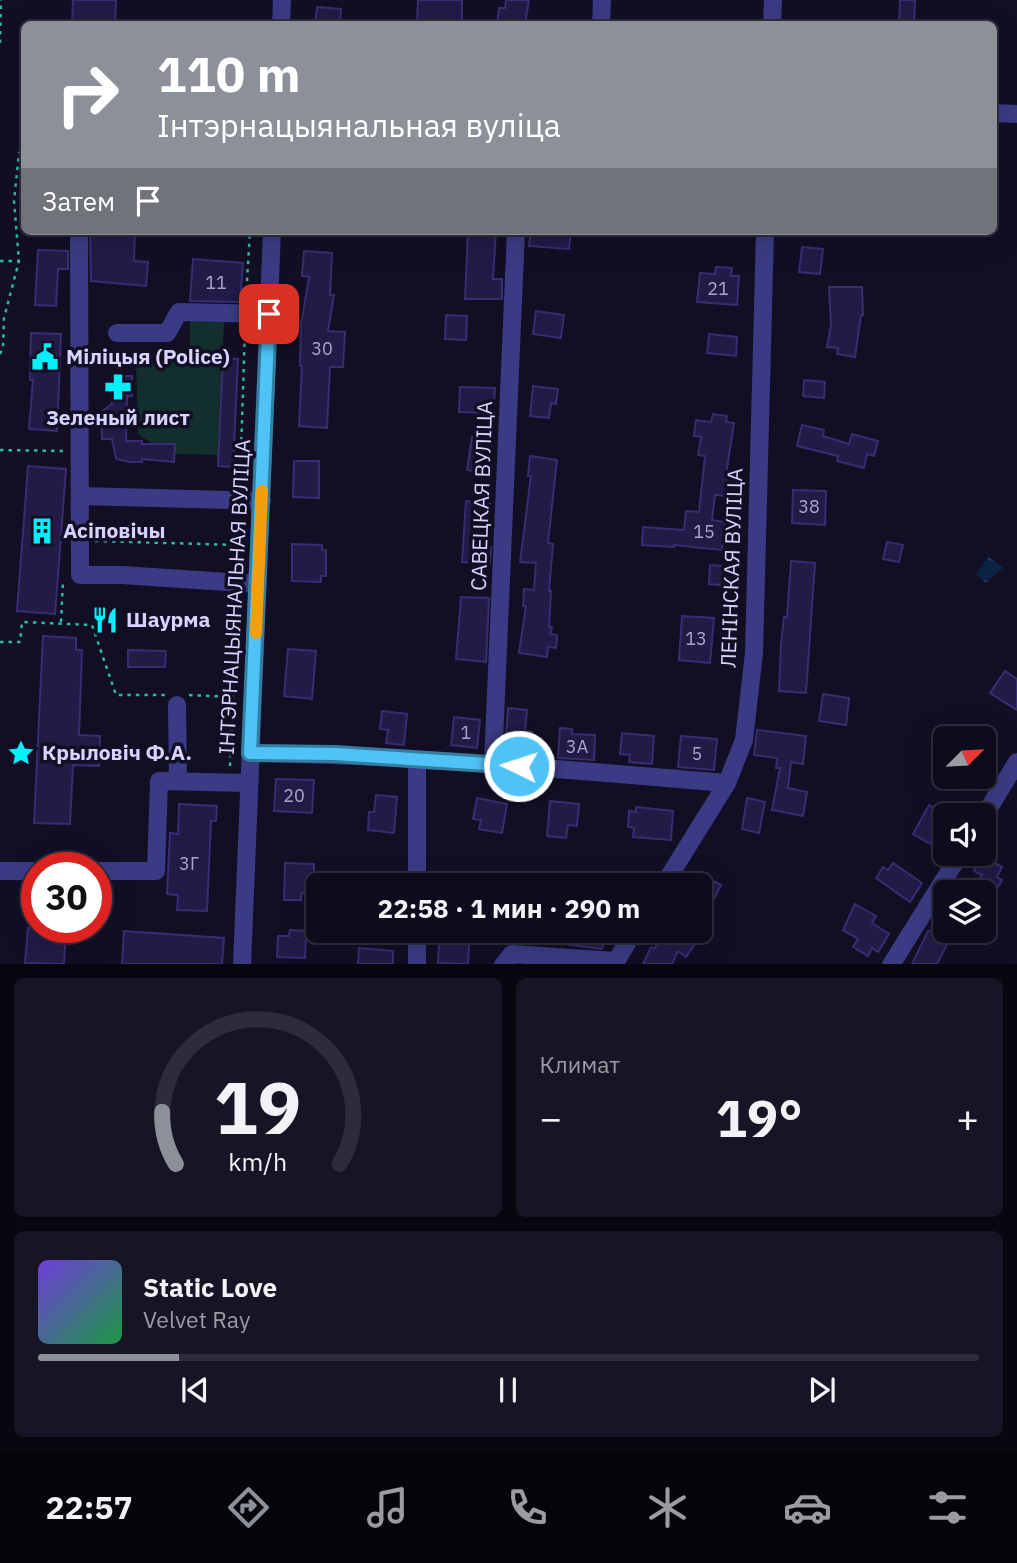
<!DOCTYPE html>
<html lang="ru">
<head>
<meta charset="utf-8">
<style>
  body { margin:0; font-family:"IBM Plex Sans",sans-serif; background:#171425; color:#f1f3f6; height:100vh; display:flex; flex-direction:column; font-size:26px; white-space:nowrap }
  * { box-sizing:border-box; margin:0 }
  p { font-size:23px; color:#9b9ba3 }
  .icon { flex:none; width:38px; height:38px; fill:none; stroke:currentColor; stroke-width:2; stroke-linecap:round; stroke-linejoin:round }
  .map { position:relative; height:964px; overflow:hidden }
  .sheet { display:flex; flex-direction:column; gap:14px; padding:14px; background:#08060f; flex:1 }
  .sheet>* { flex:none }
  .hud { position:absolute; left:21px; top:21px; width:976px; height:214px; border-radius:10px; box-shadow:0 7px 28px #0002,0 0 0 2px #2e2b3b; background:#8c9099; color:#fff; overflow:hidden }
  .needle { width:46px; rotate:66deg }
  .tools { position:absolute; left:933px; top:726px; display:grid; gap:14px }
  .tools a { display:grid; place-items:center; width:63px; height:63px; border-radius:10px; background:#0e0b1c; box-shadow:0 7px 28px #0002,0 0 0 2px #2e2b3b; font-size:35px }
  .speed { position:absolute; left:21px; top:852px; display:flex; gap:14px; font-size:35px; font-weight:700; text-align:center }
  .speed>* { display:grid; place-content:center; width:91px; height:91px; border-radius:50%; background:#0e0b1c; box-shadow:0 7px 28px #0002,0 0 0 2px #2e2b3b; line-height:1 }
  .speed .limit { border:10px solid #d22; background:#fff; color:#111 }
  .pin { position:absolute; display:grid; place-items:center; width:60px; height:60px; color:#fff; margin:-30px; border-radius:14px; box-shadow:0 4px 10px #0006 }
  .me { position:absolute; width:77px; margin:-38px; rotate:274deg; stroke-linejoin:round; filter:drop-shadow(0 0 5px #0008) }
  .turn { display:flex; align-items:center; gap:24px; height:147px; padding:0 21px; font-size:32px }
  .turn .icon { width:91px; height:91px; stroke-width:2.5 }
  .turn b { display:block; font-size:49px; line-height:60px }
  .then { display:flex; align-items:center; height:66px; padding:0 21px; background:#0003; gap:14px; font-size:26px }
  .big { font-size:52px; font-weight:800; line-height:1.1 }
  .sheet .tile { flex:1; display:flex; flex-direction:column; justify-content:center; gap:10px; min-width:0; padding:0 24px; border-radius:10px; background:#171425 }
  .sheet .dial { align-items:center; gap:0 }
  .dial svg { height:182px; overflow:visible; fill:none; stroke:#2e2b3b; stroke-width:7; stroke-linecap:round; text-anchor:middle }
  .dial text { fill:#f1f3f6; stroke:none }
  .song { display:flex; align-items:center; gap:21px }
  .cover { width:84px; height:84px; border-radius:10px; background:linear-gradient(135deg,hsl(260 70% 55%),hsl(140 70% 35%)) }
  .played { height:7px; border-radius:4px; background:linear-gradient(90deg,#8c9099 15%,#2e2b3b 15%) }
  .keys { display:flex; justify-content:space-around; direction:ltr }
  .heat { display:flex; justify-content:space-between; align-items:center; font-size:38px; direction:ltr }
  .sheet .tiles { flex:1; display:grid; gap:14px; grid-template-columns:1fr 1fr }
  .tile:last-child { grid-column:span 2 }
  .trip { position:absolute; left:306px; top:873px; width:406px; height:70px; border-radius:10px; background:#0e0b1c; box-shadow:0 7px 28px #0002,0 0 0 2px #2e2b3b; font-weight:800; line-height:70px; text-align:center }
  .tabs { display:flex; height:112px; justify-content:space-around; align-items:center; background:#06040b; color:#9b9ba3 }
  .tabs .icon { width:49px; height:49px }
  .tabs .current { color:#8c9099 }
  .tabs b { font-size:32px; color:#f1f3f6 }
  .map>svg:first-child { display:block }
  .park { fill:#122f2d }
  .water { fill:url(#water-ripples) }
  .building { fill:#221b46; stroke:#382d72; stroke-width:2 }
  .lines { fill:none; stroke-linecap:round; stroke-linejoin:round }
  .path { stroke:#30b6a8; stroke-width:2.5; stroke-dasharray:3.5 5; stroke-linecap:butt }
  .minor { stroke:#3a3b84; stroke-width:18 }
  .route-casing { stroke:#337fa1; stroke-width:18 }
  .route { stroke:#4fc3f7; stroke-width:12 }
  .slow { stroke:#f59e0b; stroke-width:12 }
  .labels { text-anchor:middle; stroke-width:7; stroke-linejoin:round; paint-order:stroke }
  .number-label { font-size:18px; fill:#a9a5d1 }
  .poi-label { font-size:21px; font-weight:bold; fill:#d6d3ff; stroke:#120f25; text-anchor:start }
  .street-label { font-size:21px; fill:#d6d3ff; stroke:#120f25 }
</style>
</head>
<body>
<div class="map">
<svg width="1017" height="965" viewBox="0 0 1017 965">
  <defs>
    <pattern id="water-ripples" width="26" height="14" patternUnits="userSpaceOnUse" patternTransform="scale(1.75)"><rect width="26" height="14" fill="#0a2243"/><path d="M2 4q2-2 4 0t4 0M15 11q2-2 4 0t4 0" fill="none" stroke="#2d415f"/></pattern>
  </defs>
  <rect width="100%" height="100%" fill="#120f25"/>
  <!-- park -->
  <polygon class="park" points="190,321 224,322 218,455 175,454 175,444 153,444 138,434 136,359 178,361 190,346"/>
  <!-- water -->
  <polygon class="water" points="988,557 1004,567 986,583 976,574"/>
  <!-- building -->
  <g class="building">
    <polygon points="73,0 116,0 115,24 72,24"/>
    <polygon points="418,0 462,0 462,21 417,20"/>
    <polygon points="506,0 529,0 525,24 497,23 499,8 505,8"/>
    <polygon points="900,0 915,0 914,24 899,24"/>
    <polygon points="317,7 341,9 340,24 315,24"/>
    <polygon points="90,231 135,231 134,261 148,262 146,286 91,281"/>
    <polygon points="468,231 496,231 493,279 502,279 502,299 465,299"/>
    <polygon points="531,231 571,231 569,249 529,246"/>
    <polygon points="802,247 823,249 820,274 799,272"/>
    <polygon points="38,250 68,251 68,269 58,269 56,306 35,305"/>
    <polygon points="304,251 332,253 330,295 334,295 328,331 345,332 343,367 330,367 327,428 299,426 302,366 300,366 301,325 309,277 302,276"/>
    <polygon points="193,259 243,263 240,302 190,301"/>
    <polygon points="716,267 732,268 731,276 739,276 737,305 697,302 700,273 715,274"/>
    <polygon points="829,287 862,287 863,315 861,315 855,357 837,354 838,348 827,347 831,325"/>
    <polygon points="536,311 564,315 561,338 533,334"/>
    <polygon points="446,315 467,316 466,340 445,339"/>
    <polygon points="31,333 61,334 57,431 29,429 33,380 30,380"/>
    <polygon points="709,334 737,337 736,356 707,353"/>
    <polygon points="223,358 238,359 233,467 218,466"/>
    <polygon points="112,376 132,376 132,396 127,396 126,441 142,441 142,444 175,444 174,462 142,459 142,462 130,462 116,459 112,439 102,439 101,412 112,404"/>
    <polygon points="804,380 825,382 824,398 803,396"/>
    <polygon points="533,386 558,389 556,404 551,403 549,418 530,416"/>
    <polygon points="460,387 495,388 494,404 484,404 483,413 459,412"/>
    <polygon points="713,414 727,416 726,422 734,423 726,475 731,476 729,496 715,495 712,520 725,522 722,550 674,545 674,547 642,545 643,527 684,530 686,511 699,512 705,456 698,455 701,437 694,436 696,420 711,422"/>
    <polygon points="802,425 824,430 823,436 849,444 852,434 878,441 874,456 867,454 864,468 837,461 838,456 797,446"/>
    <polygon points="472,437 492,439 487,473 467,470"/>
    <polygon points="530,456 557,460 548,543 553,544 549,591 551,591 549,627 552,627 550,634 557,635 556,648 548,647 547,657 519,653 526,606 523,606 524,589 534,590 536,563 520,562 531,476 528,476"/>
    <polygon points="294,461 319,461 319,498 293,497"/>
    <polygon points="28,466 66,469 55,614 17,611"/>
    <polygon points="793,490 826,491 825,525 792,523"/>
    <polygon points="466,501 490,504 486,547 491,547 490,563 462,562"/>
    <polygon points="887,542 903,545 899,562 883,559"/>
    <polygon points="292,544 322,545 322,550 326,550 326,576 321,576 321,582 292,581"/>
    <polygon points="791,561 815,563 806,693 779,691 781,644 784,617 787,617"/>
    <polygon points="710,565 734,567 732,586 709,584"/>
    <polygon points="461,597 489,598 486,662 456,659"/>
    <polygon points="682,616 714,618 710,663 679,660"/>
    <polygon points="43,636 76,638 76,650 82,650 79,735 100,736 99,766 73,765 70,824 34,823"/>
    <polygon points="288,649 316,651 312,699 284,696"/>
    <polygon points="128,650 166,651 165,667 128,667"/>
    <polygon points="1005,671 1017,679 1017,710 990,693"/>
    <polygon points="823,694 849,698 846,725 819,721"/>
    <polygon points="508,708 527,710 525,731 533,732 531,756 505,753"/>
    <polygon points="382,711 407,714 404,745 386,743 388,730 380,729"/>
    <polygon points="454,717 480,720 477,748 451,745"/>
    <polygon points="560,728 572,729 572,734 595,735 594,760 558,758"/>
    <polygon points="757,730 806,736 803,764 791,762 788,788 807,792 803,816 772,810 780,768 776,768 777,758 754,755"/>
    <polygon points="622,733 654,736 652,764 629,762 630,755 620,754"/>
    <polygon points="681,736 717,739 714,770 678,767"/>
    <polygon points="276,779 314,780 312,813 274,811"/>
    <polygon points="376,795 397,797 394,833 368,830 369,812 374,812"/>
    <polygon points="477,798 507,804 502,833 479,829 481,820 473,819"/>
    <polygon points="747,798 765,802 759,833 742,829"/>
    <polygon points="550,801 579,804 577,826 568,825 566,838 547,836"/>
    <polygon points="179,804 217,806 216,821 211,821 207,911 177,910 178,895 167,894 170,833 178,834"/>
    <polygon points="929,805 945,814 945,843 941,850 913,834"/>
    <polygon points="636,807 673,811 671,840 633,837 634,828 628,827 629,811 636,812"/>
    <polygon points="982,856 1002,867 997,877 1002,880 995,892 978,882 982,875 974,871"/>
    <polygon points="285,863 314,864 314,872 322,872 318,894 301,893 301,900 284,900"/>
    <polygon points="893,863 922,883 910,902 876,878 883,867 888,870"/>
    <polygon points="360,872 389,873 389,886 359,886"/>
    <polygon points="700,874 721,885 710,906 700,900"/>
    <polygon points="855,904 876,916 872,923 889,934 878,952 872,948 868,956 853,947 858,939 843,930"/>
    <polygon points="945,909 945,931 954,931 937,964 912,964 928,931 933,931"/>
    <polygon points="28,928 66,928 64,964 25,963"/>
    <polygon points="290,930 306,931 305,958 277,957 278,936 289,936"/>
    <polygon points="124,931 224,938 222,964 122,964"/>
    <polygon points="440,931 470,932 468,964 438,963"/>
    <polygon points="576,931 607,931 602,949 570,945"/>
    <polygon points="667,931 689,931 699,938 686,957 678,951 672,964 643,964 651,947 654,949"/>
    <polygon points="359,948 393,951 393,964 358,964"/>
  </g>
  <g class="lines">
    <!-- path -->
    <g class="path">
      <polyline points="0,43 1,0"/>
      <polyline points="0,261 19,261"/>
      <polyline points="246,298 250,231"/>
      <polyline points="0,354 3,348 4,318 19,261 14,201 19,153 24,147"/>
      <polyline points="0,450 63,451"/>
      <polyline points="240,483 245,329"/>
      <polyline points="95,541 239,545"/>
      <polyline points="238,567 239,518"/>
      <polyline points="61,622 63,580"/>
      <polyline points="0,642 20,642 22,622 92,625 116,695 165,695"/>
      <polyline points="189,695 232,697"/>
      <polyline points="230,766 237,598"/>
    </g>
    <!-- minor -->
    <g class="minor">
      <polyline points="281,24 282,0"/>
      <polyline points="601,24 602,0"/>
      <polyline points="772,24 773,0"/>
      <polyline points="994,113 1017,114"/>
      <polyline points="79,231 80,575 122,575 258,584"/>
      <polyline points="117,333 167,333 179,312 269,314"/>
      <polyline points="81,496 262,501"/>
      <polyline points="177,705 178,781"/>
      <path d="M250,753C409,755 568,770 727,783"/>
      <polyline points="417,760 417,886"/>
      <polyline points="493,764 516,231"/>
      <polyline points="984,816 1017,762"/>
      <polyline points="0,871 37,871"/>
      <polyline points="96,871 156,871 159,781 249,783"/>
      <polyline points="663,886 727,783 744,740 754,653 765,231"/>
      <polyline points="417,931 417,965"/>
      <polyline points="242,965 272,231"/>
      <polyline points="503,965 512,954 616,961"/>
      <polyline points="614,965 634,931"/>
      <polyline points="891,965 960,854"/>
    </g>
  </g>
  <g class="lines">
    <!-- route casing -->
    <g class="route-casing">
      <polyline id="route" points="269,314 250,753 335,754 519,766"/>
    </g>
    <!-- route -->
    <use href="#route" class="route"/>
    <!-- slow -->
    <polyline class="slow" points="256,633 262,491"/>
  </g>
  <!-- icons -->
  <defs>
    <g id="civic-bare" transform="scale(2.1)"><path d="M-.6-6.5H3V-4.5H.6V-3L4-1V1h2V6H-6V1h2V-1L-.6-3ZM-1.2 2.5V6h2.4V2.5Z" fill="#02effc" stroke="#120f25" stroke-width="2.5" paint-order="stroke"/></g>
    <g id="pharmacy-bare" transform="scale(2.1)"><path d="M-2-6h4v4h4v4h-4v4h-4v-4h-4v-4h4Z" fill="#02effc" stroke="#120f25" stroke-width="2.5" paint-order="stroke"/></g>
    <g id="building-bare" transform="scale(2.1)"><path d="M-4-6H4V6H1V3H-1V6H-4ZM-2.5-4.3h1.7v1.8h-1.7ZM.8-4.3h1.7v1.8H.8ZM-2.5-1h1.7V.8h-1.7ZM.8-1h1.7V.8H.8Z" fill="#02effc" stroke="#120f25" stroke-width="2.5" paint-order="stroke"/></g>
    <g id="restaurant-bare" transform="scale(2.1)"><path d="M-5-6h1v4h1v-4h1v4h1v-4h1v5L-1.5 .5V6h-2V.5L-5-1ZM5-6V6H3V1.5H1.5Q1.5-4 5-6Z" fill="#02effc" stroke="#120f25" stroke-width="2.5" paint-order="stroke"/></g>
    <g id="sight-bare" transform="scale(2.1)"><path d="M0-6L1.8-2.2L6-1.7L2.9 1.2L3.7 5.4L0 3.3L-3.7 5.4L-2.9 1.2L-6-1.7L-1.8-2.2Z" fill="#02effc" stroke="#120f25" stroke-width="2.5" paint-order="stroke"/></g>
  </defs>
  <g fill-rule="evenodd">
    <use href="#civic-bare" x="45" y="357"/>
    <use href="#pharmacy-bare" x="118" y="387"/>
    <use href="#building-bare" x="42" y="531"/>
    <use href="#restaurant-bare" x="105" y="620"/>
    <use href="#sight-bare" x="21" y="753"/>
  </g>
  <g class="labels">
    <!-- number labels -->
    <g class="number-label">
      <text x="216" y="289">11</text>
      <text x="718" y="295">21</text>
      <text x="322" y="355">30</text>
      <text x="809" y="513">38</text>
      <text x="704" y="538">15</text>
      <text x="696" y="645">13</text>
      <text x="466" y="739">1</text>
      <text x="577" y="753">3А</text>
      <text x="697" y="760">5</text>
      <text x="294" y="802">20</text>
      <text x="189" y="870">3Г</text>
    </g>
    <!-- poi labels -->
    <g class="poi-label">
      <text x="66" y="364">Міліцыя (Police)</text>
      <text x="118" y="425" text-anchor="middle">Зеленый лист</text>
      <text x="63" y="538">Асіповічы</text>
      <text x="126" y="627">Шаурма</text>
      <text x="42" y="760">Крыловіч Ф.А.</text>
    </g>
    <!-- street labels -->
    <g class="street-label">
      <text transform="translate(482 496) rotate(-88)" y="7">САВЕЦКАЯ ВУЛІЦА</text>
      <text transform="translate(732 568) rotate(-88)" y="7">ЛЕНІНСКАЯ ВУЛІЦА</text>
      <text transform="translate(235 597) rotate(-87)" y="7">ІНТЭРНАЦЫЯНАЛЬНАЯ ВУЛІЦА</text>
    </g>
  </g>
</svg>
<div class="tools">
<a><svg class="needle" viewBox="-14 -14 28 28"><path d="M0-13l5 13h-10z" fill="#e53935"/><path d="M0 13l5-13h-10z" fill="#9b9ba3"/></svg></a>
<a><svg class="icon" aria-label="sound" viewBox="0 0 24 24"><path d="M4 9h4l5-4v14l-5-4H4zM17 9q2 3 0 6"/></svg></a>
<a><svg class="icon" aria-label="layers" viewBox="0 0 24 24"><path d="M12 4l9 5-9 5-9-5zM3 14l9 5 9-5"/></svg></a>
</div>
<div class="speed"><div class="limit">30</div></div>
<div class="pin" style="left:269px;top:314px;background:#d93025"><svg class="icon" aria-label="arrive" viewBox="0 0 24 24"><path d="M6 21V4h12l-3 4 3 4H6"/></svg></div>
<svg class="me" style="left:519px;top:766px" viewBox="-20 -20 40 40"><circle r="17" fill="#4fc3f7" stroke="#fff" stroke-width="3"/><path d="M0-11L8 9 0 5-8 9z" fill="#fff"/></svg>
<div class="trip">22:58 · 1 мин · 290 m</div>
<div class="hud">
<div class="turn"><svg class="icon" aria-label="right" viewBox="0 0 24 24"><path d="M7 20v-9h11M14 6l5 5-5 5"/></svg><div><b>110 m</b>Інтэрнацыянальная вуліца</div></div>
<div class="then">Затем<svg class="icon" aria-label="arrive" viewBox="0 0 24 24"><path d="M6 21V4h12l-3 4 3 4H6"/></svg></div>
</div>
</div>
<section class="sheet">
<div class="tiles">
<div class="tile dial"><svg viewBox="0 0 100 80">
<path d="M14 69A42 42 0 1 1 86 69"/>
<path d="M14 69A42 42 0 0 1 8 46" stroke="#8c9099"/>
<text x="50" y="56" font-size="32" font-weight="700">19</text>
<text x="50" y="72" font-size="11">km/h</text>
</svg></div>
<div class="tile"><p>Климат</p>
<div class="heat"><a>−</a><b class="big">19°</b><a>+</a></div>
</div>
<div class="tile">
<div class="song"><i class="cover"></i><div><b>Static Love</b><p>Velvet Ray</p></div></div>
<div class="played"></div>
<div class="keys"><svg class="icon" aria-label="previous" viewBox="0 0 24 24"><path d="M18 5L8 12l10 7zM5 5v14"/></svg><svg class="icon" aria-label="pause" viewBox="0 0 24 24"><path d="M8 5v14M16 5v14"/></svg><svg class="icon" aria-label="next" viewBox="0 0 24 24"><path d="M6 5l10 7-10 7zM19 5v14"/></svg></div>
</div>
</div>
</section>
<nav class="tabs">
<b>22:57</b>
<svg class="icon current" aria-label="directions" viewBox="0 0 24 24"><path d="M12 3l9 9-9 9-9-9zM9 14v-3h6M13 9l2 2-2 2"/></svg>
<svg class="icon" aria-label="music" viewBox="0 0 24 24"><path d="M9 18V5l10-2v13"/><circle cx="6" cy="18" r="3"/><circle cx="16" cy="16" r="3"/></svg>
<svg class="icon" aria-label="phone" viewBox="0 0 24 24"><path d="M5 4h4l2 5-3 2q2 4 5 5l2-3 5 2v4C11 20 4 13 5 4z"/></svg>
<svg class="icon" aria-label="climate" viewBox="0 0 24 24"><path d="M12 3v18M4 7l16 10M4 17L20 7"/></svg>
<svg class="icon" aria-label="car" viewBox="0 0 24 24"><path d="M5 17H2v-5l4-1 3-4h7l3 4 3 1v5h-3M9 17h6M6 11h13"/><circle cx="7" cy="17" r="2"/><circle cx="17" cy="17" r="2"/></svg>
<svg class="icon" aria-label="filters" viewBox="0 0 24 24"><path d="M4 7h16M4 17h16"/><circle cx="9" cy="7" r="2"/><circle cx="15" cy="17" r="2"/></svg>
</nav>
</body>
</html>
